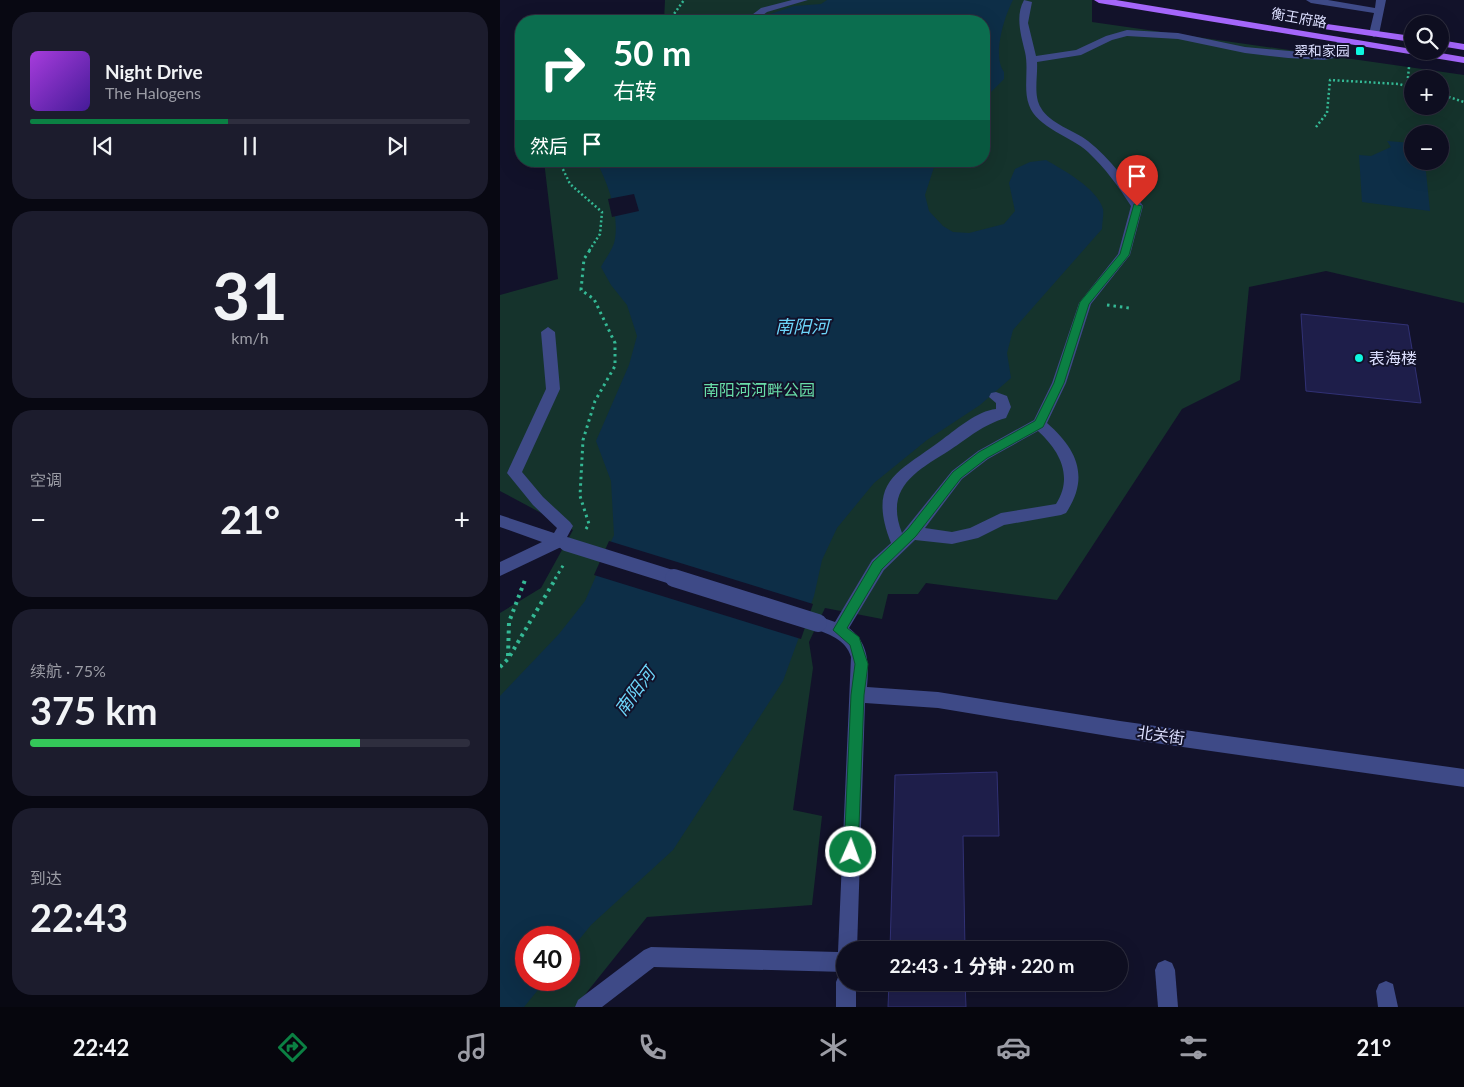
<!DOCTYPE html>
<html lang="zh">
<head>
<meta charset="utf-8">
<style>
  body { margin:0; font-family:Lato,"Noto Sans SC",sans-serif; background:#1c1c2d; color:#f1f3f6; height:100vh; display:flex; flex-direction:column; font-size:19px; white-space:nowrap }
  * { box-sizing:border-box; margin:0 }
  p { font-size:16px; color:#9b9ca5 }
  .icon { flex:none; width:28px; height:28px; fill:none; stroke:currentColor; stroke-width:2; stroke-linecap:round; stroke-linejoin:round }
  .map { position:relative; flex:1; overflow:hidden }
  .panel { display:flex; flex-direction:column; gap:12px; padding:12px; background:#080812; width:500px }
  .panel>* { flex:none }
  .banner { position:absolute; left:15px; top:15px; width:475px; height:152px; border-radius:20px; box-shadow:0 5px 20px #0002,0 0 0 1px #2e2e3e; background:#0b6e4f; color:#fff; overflow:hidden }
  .tools { position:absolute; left:904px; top:15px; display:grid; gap:10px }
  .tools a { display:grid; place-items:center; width:45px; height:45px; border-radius:50%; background:#0e0e20; box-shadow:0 5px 20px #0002,0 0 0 1px #2e2e3e; font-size:25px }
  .speed { position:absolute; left:15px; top:926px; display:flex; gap:10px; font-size:25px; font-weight:700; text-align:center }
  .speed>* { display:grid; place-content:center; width:65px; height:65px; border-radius:50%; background:#0e0e20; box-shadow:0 5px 20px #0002,0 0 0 1px #2e2e3e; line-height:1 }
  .speed .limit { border:8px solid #d22; background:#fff; color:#111 }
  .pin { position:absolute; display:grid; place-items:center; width:42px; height:42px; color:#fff; margin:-51px -21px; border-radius:50% 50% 50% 0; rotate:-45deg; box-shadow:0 0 5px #0007 }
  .pin .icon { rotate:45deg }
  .me { position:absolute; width:55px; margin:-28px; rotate:2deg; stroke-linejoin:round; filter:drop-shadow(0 0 4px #0008) }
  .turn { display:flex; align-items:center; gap:18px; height:105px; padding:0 15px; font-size:22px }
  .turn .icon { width:65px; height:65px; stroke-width:2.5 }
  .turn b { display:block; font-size:35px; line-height:42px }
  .then { display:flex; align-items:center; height:48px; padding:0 15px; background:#0003; gap:10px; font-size:19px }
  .big { font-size:38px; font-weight:700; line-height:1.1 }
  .panel .tile { flex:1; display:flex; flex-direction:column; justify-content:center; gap:8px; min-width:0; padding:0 18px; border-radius:20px; background:#1c1c2d }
  .panel .dial { align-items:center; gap:0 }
  .dial b { font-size:65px; line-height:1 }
  .song { display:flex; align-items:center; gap:15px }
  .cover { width:60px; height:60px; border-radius:8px; background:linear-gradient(135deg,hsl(280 70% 55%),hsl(260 70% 35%)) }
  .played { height:5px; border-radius:2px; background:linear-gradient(90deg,#0b8043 45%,#2e2e3e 45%) }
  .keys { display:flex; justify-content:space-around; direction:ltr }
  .heat { display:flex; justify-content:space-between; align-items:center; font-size:28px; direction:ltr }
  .charge { height:8px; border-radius:4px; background:linear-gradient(90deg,#34c759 75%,#2e2e3e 0) }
  .trip { position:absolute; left:336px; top:941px; width:292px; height:50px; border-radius:25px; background:#0e0e20; box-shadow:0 5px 20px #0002,0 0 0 1px #2e2e3e; font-weight:700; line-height:50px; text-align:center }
  .menu { display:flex; height:80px; justify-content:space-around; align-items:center; background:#06060d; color:#9b9ca5 }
  .menu .icon { width:35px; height:35px }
  .menu .selected { color:#0b8043 }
  .menu b { font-size:22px; color:#f1f3f6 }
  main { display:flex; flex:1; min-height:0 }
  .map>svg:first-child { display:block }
  .green { fill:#15332c; fill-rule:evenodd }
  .water { fill:#0d2e47 }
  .pier { fill:#12122a }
  .building { fill:#1e1e4a; stroke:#313175 }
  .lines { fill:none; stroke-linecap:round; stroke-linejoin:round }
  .path-far2 { stroke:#34b995; stroke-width:2.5; stroke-dasharray:2 2.5; stroke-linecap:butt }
  .path-far1 { stroke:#34b995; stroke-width:3; stroke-dasharray:2.5 4; stroke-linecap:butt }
  .path { stroke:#34b995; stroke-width:4; stroke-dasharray:3 4.5; stroke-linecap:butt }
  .minor { fill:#3e4a87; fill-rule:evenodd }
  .major { fill:#a466fa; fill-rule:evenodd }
  .minor-bridge-far1 { stroke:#3e4a87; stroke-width:14 }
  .minor-bridge { stroke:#3e4a87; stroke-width:18 }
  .route { fill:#0b8043; stroke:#07532c }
  .poi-dot { fill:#0ef7df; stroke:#12122a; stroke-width:2 }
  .labels { text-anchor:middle; stroke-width:4; stroke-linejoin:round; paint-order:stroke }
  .far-street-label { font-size:14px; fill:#dbdefe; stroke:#12122a }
  .far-poi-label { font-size:14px; fill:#dbdefe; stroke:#12122a; text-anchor:end }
  .poi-label { font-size:16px; fill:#dbdefe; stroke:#12122a; text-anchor:start }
  .park-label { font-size:16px; fill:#68dda8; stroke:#12122a }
  .street-label { font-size:16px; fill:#dbdefe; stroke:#12122a }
  .water-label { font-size:18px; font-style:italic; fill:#6dd6fa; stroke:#12122a }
</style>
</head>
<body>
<main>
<section class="panel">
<div class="tile">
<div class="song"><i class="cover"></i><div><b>Night Drive</b><p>The Halogens</p></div></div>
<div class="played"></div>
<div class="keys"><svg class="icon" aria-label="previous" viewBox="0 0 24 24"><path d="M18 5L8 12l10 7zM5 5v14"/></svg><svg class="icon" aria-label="pause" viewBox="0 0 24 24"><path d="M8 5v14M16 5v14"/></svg><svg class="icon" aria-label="next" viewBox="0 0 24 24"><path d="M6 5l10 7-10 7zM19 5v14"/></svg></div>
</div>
<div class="tile dial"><b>31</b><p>km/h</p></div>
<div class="tile"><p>空调</p>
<div class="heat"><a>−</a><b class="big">21°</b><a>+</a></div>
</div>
<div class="tile"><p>续航 · 75%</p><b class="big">375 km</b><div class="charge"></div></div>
<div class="tile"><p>到达</p><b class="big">22:43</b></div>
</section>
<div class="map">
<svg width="964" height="1007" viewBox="0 0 964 1007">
  <rect width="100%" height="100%" fill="#12122a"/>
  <!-- green -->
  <path class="green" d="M165,0H592V22L964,75V303L826,271L749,287L740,380L682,409L557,600L426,583L418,594H388L382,619L325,608L309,642L313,668L293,810L322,816L312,905L147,917L75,1007H0V613L41,588L73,530L0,491V295L58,279L44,161H484V21H164ZM912,79H940V106H912ZM912,134H940V161H912ZM26,938H69V980H26Z"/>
  <!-- water -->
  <g class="water">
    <path d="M327,0H513C504,17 492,56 504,72V79L484,99V21H249L294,6L321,4Z"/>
    <polygon points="887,141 912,143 912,161 920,161 926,172 930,211 862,202 859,155 871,156 891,147"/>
    <path d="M546,160C563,170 597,188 603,209C604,214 602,223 602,229L513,330L507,353L511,378L480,405L427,440L374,483L337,528L322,560L314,596L283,681L173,850L91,925L69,952V938H26V980H46L24,1007H0V696L59,634L85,601L114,535L111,481L96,441L129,365L137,336L127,305L111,285L101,267C105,259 114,248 115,239C119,214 108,183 96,161H436L425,195L429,211L443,226L453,232L469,233L504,224L515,211L509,183L515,169L530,162Z"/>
  </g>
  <!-- pier -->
  <g class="pier">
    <polygon points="134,194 139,211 112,217 108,199"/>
    <polygon points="109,541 313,604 301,639 94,575"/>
  </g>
  <!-- building -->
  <g class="building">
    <polygon points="801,314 908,325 921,403 806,391"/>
    <polygon points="497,772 499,836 463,836 465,950 390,950 395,775"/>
    <polygon points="389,982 465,982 466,1007 388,1007"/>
  </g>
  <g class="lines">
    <!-- path-far2 -->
    <g class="path-far2">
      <polyline points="169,21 184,0"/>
      <polyline points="907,87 909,67"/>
      <polyline points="940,94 964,102"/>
      <polyline points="816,127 827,113 830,80 899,84 912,88"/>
      <polyline points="59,161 70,184 102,212 100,234 89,251"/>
    </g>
    <!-- path-far1 -->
    <g class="path-far1">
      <polyline points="607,305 629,308"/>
      <polyline points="86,529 89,524 80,496 83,440 95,401 115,366 115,343 94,299 81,290 84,259 90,250"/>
      <polyline points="55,579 64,564"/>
    </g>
    <!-- path -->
    <g class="path">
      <polyline points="8,656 9,622 25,580"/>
      <polyline points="0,667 8,659 56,578"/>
    </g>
    <!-- minor -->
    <g class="minor">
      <polygon points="292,0 308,0 267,12 255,21 244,21 261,8"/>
      <path d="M524,0L532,2L528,23L536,56L576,50L606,36L627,30L678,33L745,47L824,54L831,53L839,38L847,40L839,57L824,60L788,58L745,53L678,39L627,36L612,40L581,55L537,62C538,76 533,96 541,108C550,124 574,130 588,141C611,159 627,182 643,206L630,255L591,304L566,383L547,423C577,449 590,477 566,513L561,515L504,525L478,538L452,544L415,540L384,570L349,628C369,643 369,664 367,687L438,692L620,721L964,769V787L620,738L438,708L365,703L357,950H345V972L154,967L102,1007H75L78,1000L144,950L151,947L338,952L351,657C346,639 328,634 312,628L310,623L312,618L318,616L335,622L372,560L391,543C366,479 400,472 443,439C458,428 477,411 496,409V403L489,397L491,393L496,392L507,396L511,407L506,418C482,425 470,437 450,450C417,471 384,487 402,533L452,471L478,451L534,420L552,383L579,303L618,254L631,206C619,187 605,168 588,152C571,136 537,128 529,105C523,89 529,69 525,52C521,35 515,16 524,0ZM538,431C559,450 574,476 556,504L501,513L470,528L452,532L425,528L462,479L488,459Z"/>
      <polygon points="806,0 828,0 875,8 876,0 886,0 879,34 874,37 869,34 874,13 811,3"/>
      <polygon points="48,327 55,332 60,389 22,472 43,497 70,522 73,526 67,537 70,542 67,547 59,548 0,576 0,562 42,542 0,527 0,515 54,533 57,528 33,505 7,473 46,389 41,332"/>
      <polygon points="665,960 672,963 675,970 678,1007 658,1007 655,970 658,963"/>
      <polygon points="345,972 345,982 356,982 356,1007 336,1007 336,982 339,975"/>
      <polygon points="886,981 893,984 898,1007 878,1007 876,991 879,984"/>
    </g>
    <!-- major -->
    <g class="major">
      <polygon points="594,0 616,0 912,49 912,51 929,51 964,57 964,63 599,3"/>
      <polygon points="820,23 912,36 912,42 817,28 815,26"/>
      <polygon points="940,40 964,44 964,50 940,46"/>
    </g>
    <!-- minor-bridge-far1 -->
    <polyline class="minor-bridge-far1" points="66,544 178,579"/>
    <!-- minor-bridge -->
    <polyline class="minor-bridge" points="174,578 318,623"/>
  </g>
  <!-- route -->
  <polygon class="route" points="634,204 642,206 629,255 589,304 564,383 543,427 487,458 461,478 416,536 382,569 347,628 359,637 368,664 364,695 358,852 356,857 351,859 346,857 344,852 351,695 355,664 350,645 333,630 373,562 408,529 453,472 479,452 535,421 554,383 580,302 620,254"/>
  <!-- markers -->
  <g class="poi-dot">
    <rect x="855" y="46" width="10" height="10" rx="2.5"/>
    <circle cx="859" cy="358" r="5"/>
  </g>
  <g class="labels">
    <!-- far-street labels -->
    <g class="far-street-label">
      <text transform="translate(799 18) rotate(10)" y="5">衡王府路</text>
    </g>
    <!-- far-poi labels -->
    <g class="far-poi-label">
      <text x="850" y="56">翠和家园</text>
    </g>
    <!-- poi labels -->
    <g class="poi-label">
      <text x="869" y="364">表海楼</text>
    </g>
    <!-- park labels -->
    <g class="park-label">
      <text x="259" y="396">南阳河河畔公园</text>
    </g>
    <!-- street labels -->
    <g class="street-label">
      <text transform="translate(661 735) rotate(8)" y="6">北关街</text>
    </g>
    <!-- water labels -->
    <g class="water-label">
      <text x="302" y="333">南阳河</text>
      <text transform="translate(135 692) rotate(-54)" y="6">南阳河</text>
    </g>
  </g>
</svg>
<div class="tools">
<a><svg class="icon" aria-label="search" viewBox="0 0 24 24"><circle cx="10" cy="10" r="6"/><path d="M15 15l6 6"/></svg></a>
<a>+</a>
<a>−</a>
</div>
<div class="speed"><div class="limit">40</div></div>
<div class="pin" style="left:637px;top:206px;background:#d93025"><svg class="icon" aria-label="arrive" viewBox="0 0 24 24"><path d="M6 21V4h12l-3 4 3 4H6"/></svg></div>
<svg class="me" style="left:351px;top:852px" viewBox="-20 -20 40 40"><circle r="17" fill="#0b8043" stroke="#fff" stroke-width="3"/><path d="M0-11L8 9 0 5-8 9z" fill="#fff"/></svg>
<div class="trip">22:43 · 1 分钟 · 220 m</div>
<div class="banner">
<div class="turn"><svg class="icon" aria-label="right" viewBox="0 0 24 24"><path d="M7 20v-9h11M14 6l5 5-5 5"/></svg><div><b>50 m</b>右转</div></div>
<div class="then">然后<svg class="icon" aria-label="arrive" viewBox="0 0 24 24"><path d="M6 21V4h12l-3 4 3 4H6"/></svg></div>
</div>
</div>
</main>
<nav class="menu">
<b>22:42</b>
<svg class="icon selected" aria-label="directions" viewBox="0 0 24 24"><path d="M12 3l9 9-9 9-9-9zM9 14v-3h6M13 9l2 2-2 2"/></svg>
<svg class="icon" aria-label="music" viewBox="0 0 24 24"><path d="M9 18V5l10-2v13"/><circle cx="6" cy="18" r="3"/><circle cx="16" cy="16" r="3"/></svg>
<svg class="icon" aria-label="phone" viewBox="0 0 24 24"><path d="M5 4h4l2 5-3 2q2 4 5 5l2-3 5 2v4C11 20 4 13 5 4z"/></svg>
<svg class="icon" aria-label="climate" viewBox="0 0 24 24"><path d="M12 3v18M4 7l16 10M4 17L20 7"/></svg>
<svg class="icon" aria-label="car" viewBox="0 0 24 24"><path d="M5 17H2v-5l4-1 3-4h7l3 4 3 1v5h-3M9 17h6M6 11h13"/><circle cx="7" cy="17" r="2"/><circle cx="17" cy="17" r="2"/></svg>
<svg class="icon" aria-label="filters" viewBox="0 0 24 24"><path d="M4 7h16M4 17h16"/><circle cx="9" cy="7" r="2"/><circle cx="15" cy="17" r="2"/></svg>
<b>21°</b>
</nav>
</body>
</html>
